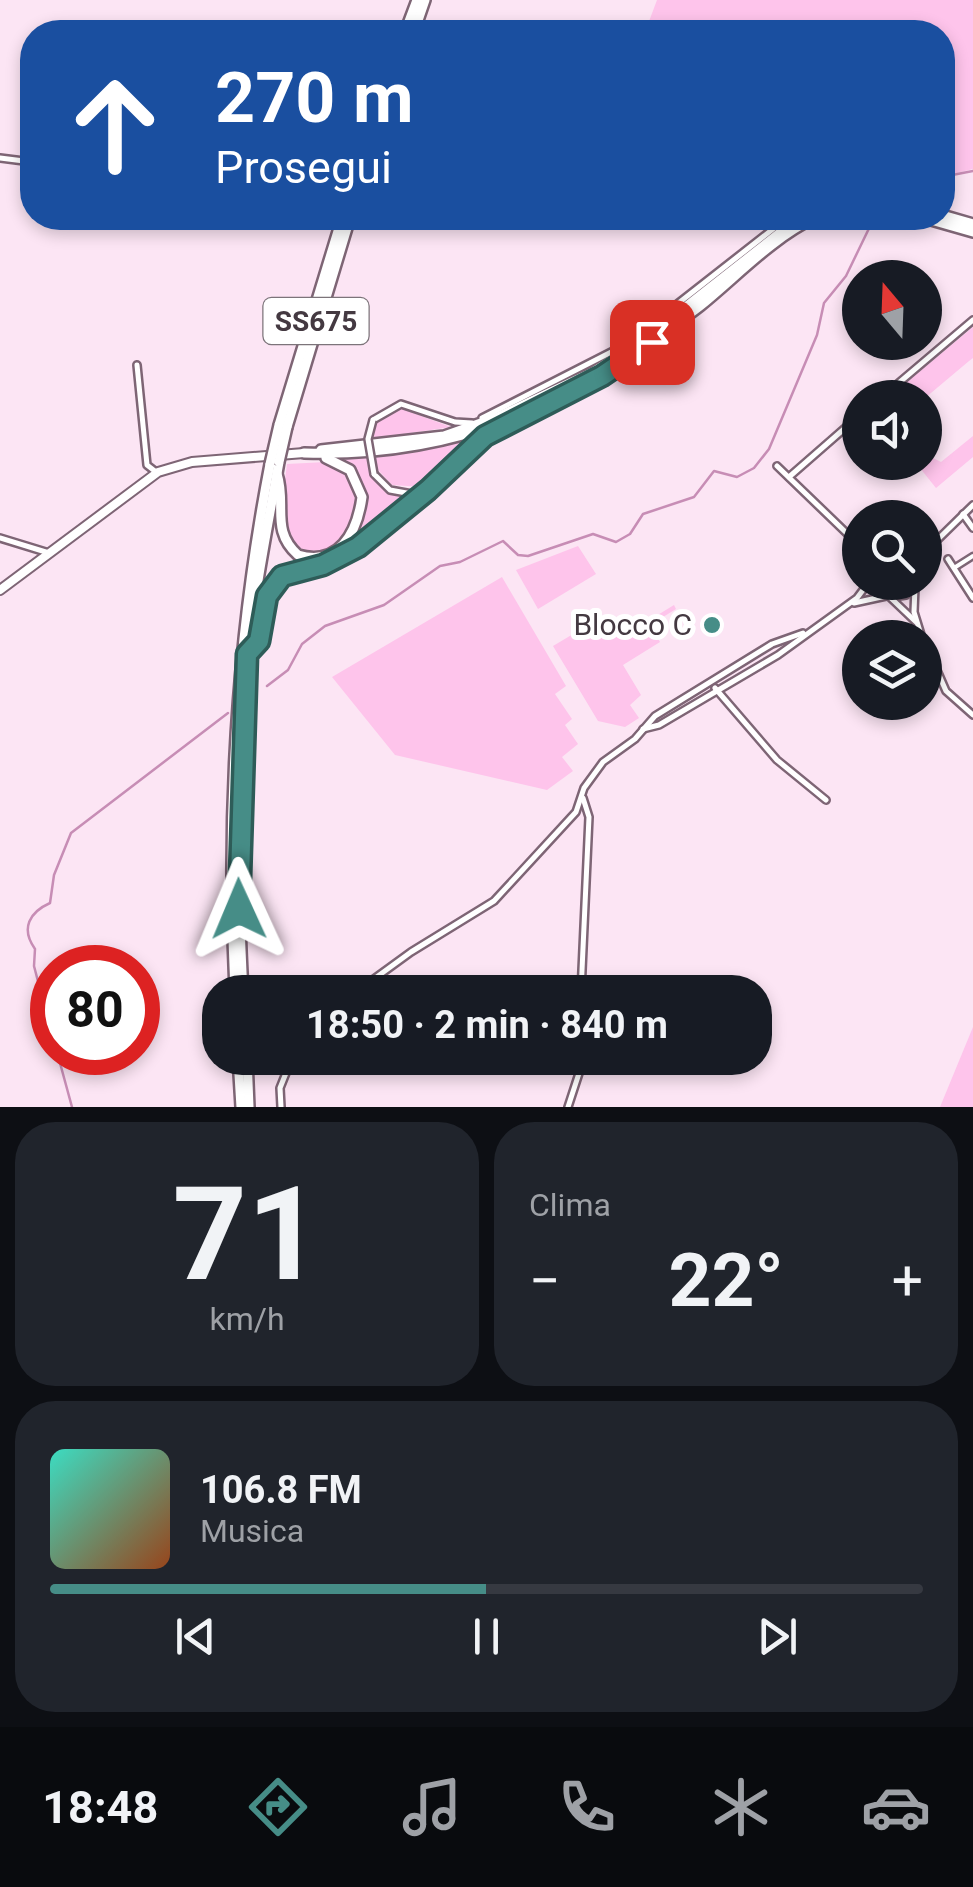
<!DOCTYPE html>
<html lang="it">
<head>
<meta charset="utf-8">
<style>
  body { margin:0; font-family:Roboto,sans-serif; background:#20242c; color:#f1f3f6; height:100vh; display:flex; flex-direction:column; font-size:38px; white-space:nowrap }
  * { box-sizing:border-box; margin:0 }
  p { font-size:32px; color:#9ea1a6 }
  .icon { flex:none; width:55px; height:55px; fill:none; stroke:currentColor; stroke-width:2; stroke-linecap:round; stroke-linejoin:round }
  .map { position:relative; height:1107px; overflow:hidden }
  .panel { display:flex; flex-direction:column; gap:15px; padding:15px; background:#0d0f14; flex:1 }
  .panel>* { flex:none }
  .banner { position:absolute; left:20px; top:20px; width:935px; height:210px; border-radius:40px; box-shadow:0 5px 15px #0003; background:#1a4fa0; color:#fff; overflow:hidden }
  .needle { width:65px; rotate:341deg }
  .fabs { position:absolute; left:842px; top:260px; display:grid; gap:20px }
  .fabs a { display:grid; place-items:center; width:100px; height:100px; border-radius:50%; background:#171b24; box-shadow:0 5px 15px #0003; font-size:50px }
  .speed { position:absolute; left:30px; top:945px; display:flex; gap:20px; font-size:50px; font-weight:700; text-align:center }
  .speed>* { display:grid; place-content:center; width:130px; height:130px; border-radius:50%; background:#171b24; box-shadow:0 5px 15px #0003; line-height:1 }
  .speed .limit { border:15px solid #d22; background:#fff; color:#111 }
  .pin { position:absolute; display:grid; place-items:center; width:85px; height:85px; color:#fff; margin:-42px; border-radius:20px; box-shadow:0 5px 15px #0006 }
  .me { position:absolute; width:110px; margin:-55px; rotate:359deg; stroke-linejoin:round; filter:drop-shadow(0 0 8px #0008) }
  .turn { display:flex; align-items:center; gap:35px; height:210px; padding:0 30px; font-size:45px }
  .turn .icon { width:130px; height:130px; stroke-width:2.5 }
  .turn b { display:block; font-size:70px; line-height:85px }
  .big { font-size:75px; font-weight:700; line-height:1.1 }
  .panel .widget { flex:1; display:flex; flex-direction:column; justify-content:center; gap:15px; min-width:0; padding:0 35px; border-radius:40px; background:#20242c }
  .panel .dial { align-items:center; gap:0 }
  .dial b { font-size:130px; line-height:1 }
  .song { display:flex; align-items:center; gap:30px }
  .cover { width:120px; height:120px; border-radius:15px; background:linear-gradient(135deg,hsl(170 70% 55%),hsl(20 70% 35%)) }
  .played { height:10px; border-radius:5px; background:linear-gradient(90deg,#468d87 50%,#363941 50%) }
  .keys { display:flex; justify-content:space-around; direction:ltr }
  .heat { display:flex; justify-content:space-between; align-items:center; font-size:55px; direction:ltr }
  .panel .tiles { flex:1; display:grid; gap:15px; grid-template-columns:1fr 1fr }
  .widget:last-child { grid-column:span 2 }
  .trip { position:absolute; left:202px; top:975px; width:570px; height:100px; border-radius:40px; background:#171b24; box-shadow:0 5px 15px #0003; font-weight:700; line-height:100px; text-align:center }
  .menu { display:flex; height:160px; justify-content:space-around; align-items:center; background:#090b0e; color:#9ea1a6 }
  .menu .icon { width:70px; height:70px }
  .menu .selected { color:#468d87 }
  .menu b { font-size:45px; color:#f1f3f6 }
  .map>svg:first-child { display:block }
  .green { fill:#fec4eb }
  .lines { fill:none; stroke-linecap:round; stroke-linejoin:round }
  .stream { stroke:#c78db5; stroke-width:2.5 }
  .pedestrian-casing { stroke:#7e6575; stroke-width:9 }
  .minor-casing { stroke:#7e6575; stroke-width:10 }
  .secondary-casing { stroke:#7e6575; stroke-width:12 }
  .trunk-casing { stroke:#7e6575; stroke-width:14 }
  .pedestrian { stroke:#fff; stroke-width:4 }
  .minor { stroke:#fff; stroke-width:5 }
  .secondary { stroke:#fff; stroke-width:8 }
  .trunk { stroke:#fff; stroke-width:9 }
  .minor-bridge-casing { stroke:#7e6575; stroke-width:10; stroke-linecap:butt }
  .trunk-bridge-casing { stroke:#7e6575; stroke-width:14; stroke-linecap:butt }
  .minor-bridge { stroke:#fff; stroke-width:5 }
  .trunk-bridge { stroke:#fff; stroke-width:9 }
  .route-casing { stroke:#2e5c58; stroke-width:25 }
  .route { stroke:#468d87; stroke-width:18 }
  .poi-dot { fill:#468d87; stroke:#fff; stroke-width:4 }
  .labels { text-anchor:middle; stroke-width:10; stroke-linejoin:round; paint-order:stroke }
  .shield { fill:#fff; stroke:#7c747a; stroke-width:2.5 }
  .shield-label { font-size:28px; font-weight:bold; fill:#443941 }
  .poi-label { font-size:30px; fill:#443941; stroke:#fff; text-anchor:end }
</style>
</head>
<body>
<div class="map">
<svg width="973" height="1107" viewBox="0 0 973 1107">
  <rect width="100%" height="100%" fill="#fce5f4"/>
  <!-- green -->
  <g class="green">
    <polygon points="657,0 973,0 973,169 949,175 943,162 942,32 645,32"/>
    <polygon points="973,327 973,358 969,361 925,398 889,397"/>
    <polygon points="397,407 451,427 370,439 375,422"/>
    <polygon points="973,436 973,457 936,488 916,463 925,462 925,454 941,462"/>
    <polygon points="470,440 422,487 392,485 378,470 370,474 388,493 413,498 349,547 364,492 355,472 339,457 417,452"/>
    <path d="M326,462C364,480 360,511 341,544C272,576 281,510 287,464Z"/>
    <polygon points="578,546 596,574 538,609 516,570"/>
    <polygon points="502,577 566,686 555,694 572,719 565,725 578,744 562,757 573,771 547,790 395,755 332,677"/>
    <polygon points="674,605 676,609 650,625 660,642 623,665 641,695 630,705 639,718 625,727 598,721 553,646 595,621 625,635"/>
    <polygon points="973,1027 973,1107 940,1107"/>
  </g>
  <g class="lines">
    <!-- stream -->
    <g class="stream">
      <polyline points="942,177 973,171"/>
      <polyline points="267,686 288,670 302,644 325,626 384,605 440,566 460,562 503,541 518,555 528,556 593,534 616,542 630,534 643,514 694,497 714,471 737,477 754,468 769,449 817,335 824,303 846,276 874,218"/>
      <path d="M52,1035L34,966L35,949C20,928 30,912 50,903L54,875L71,833L228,713"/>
      <polyline points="57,1052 72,1107"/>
    </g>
    <!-- pedestrian casing -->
    <g class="pedestrian-casing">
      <polyline id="pedestrian" points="954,568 973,556"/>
    </g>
    <!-- minor casing -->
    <g class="minor-casing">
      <g id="minor">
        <polyline points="0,158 32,162"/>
        <polyline points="137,365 147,465 156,472"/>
        <polyline points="881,398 973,320"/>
        <polyline points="482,418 625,345 787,218"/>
        <polyline points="373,420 401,404 455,422 472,423"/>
        <polyline points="777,466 860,546"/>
        <polyline points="374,474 390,490 412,494"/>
        <polyline points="789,477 860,415"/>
        <polyline points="963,514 973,528"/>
        <polyline points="0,538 49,553"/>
        <polyline points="925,552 973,505"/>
        <polyline points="948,559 973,598"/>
        <polyline points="874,582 916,622"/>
        <polyline points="915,587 914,612 922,638"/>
        <polyline points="892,597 906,595 917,582"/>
        <polyline points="854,603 886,596"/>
        <polyline points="925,643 946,691 973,715"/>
        <polyline points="715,688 777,760 826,800"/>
        <polyline points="643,729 659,725 778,655 857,598 869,582"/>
        <polyline points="356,992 411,952 494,901 576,812 584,788 603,762 635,739 655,716 772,644 803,633"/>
        <polyline points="581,992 589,817 583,798"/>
        <polyline points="281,1107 280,1088 292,1058"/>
        <polyline points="568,1107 584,1058"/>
      </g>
    </g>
    <!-- secondary casing -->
    <g class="secondary-casing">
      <polyline id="secondary" points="0,590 158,472 192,462 304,453"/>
    </g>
    <!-- trunk casing -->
    <g class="trunk-casing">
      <g id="trunk">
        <polyline points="405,32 417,0"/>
        <polyline points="414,32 425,0"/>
        <polyline points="942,215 973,224"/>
        <polyline points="924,218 973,232"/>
        <polyline points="279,425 342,218"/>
        <polyline points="287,427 350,218"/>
        <polyline points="321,450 444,436 498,417 593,372 645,339 799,218"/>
        <path d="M304,453C463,458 577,402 700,306C736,277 772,238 814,218"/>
        <path d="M277,474C287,505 270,530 298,555C339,567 357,533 362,497L350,470L326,458"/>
        <polyline points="249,652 259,641 267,596 282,576 323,565 358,547 496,431"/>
        <path d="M235,992C226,813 236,640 270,464"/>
        <path d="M243,992C237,879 235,764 248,650C255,587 268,525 279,462"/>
        <polyline points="238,1058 241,1107"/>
        <polyline points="247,1058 249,1107"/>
      </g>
    </g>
    <!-- pedestrian -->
    <use href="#pedestrian" class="pedestrian"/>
    <!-- minor -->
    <use href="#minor" class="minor"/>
    <!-- secondary -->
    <use href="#secondary" class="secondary"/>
    <!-- trunk -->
    <use href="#trunk" class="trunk"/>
    <!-- minor-bridge casing -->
    <g class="minor-bridge-casing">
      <polyline id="minor-bridge" points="373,420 368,439 374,474"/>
    </g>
    <!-- trunk-bridge casing -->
    <g class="trunk-bridge-casing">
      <g id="trunk-bridge">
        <polyline points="279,462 287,427"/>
        <polyline points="270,464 279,425"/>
      </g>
    </g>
    <!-- minor-bridge -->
    <use href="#minor-bridge" class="minor-bridge"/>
    <!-- trunk-bridge -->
    <use href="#trunk-bridge" class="trunk-bridge"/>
  </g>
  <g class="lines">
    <!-- route casing -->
    <g class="route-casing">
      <polyline id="route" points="239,909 247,654 259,641 267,596 282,576 323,565 358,547 428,490 485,436 602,376 652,342"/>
    </g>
    <!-- route -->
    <use href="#route" class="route"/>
  </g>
  <!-- markers -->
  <circle class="poi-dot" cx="712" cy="625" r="10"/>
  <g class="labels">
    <!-- shield labels -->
    <rect class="shield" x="263.5" y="298" width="105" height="46" rx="8"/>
    <g class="shield-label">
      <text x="316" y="331">SS675</text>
    </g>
    <!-- poi labels -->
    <g class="poi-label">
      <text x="692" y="635">Blocco C</text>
    </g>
  </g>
</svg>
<div class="fabs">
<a><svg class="needle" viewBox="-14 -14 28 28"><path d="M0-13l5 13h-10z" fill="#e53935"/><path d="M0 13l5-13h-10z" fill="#9ea1a6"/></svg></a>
<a><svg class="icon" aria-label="sound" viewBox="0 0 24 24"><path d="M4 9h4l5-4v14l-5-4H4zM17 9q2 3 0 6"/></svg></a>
<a><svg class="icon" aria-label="search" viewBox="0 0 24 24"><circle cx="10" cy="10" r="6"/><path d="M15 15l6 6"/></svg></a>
<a><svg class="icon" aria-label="layers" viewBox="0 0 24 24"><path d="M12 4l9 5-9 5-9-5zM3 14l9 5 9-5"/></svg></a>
</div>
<div class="speed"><div class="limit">80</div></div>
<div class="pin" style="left:652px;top:342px;background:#d93025"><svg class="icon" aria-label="arrive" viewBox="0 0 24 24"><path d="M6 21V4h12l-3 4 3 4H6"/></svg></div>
<svg class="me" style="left:239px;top:909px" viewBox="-20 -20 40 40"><path d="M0-17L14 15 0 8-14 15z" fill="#468d87" stroke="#fff" stroke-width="4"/></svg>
<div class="trip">18:50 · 2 min · 840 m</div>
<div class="banner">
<div class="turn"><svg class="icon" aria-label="ahead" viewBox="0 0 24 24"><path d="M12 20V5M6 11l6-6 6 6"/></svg><div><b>270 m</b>Prosegui</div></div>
</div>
</div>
<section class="panel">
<div class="tiles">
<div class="widget dial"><b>71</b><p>km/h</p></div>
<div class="widget"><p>Clima</p>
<div class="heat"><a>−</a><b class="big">22°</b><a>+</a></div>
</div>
<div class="widget">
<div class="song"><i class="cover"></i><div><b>106.8 FM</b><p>Musica</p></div></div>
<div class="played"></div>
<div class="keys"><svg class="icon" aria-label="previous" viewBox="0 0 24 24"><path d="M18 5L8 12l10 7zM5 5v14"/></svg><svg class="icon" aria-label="pause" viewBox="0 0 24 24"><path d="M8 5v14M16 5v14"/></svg><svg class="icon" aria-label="next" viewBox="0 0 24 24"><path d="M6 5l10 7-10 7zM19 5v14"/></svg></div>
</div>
</div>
</section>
<nav class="menu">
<b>18:48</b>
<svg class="icon selected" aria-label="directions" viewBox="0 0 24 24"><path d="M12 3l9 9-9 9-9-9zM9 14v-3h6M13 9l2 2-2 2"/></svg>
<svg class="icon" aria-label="music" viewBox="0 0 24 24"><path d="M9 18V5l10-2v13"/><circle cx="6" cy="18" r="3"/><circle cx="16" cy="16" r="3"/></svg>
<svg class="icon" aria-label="phone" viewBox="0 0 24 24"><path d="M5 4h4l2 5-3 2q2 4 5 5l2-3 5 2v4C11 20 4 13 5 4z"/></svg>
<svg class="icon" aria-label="climate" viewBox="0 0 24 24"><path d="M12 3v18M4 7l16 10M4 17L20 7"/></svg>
<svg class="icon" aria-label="car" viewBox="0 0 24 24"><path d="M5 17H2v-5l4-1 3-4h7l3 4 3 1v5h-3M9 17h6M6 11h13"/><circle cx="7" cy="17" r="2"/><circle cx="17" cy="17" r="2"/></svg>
</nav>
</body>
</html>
